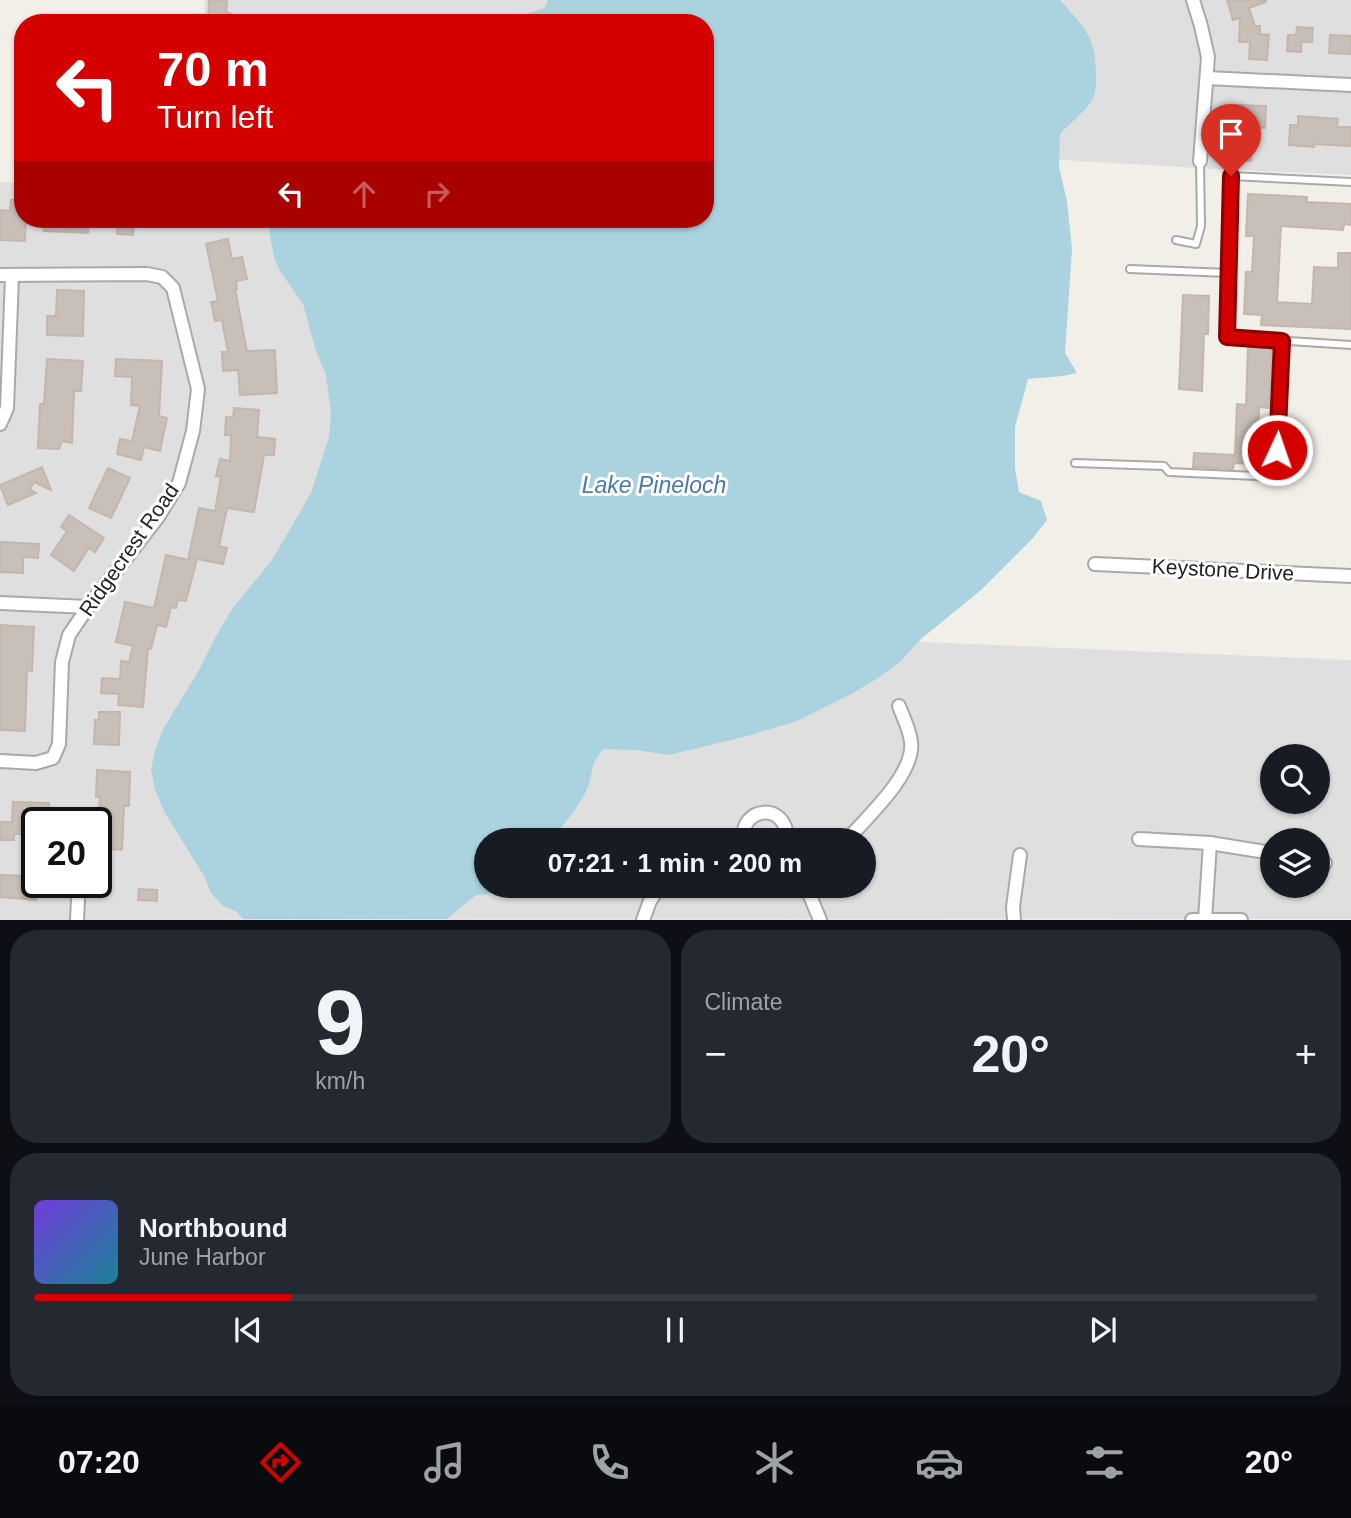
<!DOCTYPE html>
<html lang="en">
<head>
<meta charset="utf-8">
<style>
  body { margin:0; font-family:Arial,sans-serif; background:#242831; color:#f1f3f6; height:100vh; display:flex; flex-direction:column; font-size:26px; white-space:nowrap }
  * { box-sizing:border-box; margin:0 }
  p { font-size:23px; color:#9ea1a6 }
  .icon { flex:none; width:38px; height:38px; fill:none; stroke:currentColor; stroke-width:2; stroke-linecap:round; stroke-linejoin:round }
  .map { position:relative; height:920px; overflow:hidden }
  .sheet { display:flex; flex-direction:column; gap:10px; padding:10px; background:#0d0f14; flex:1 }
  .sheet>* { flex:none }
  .hud { position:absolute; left:14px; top:14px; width:700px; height:214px; border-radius:28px; box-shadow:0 2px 5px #0004; background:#d40000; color:#fff; overflow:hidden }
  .buttons { position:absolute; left:1260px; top:744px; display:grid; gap:14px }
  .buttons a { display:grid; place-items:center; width:70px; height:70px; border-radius:50%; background:#171b24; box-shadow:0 2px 5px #0004; font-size:35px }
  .speed { position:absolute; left:21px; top:807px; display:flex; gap:14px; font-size:35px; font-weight:700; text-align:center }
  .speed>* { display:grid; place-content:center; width:91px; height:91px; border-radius:50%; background:#171b24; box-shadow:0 2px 5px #0004; line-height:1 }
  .speed .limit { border:4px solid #111; border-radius:10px; background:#fff; color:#111 }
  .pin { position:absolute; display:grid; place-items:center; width:60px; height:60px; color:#fff; margin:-72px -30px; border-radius:50% 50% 50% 0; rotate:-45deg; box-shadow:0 0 7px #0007 }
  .pin .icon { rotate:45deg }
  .me { position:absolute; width:77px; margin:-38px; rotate:3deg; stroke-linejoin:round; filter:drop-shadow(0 0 5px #0008) }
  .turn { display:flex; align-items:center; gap:24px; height:147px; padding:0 28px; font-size:32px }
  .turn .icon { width:91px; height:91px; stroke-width:2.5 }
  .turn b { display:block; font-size:49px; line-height:60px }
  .lanes { display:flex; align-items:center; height:66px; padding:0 28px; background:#0003; justify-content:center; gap:35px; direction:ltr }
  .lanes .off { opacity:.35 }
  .big { font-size:52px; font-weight:800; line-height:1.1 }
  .sheet .widget { flex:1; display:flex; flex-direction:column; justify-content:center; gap:10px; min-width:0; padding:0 24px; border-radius:28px; background:#242831 }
  .sheet .dial { align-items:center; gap:0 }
  .dial b { font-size:91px; line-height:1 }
  .song { display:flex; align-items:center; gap:21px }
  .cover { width:84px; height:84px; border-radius:10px; background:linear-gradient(135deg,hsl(260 70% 55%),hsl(190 70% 35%)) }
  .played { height:7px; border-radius:4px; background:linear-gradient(90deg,#d40000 20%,#363941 20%) }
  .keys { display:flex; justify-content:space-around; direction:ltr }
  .heat { display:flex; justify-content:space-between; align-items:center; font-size:38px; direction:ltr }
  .sheet .tiles { flex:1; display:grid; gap:10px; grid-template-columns:1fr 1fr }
  .widget:last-child { grid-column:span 2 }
  .trip { position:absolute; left:474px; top:828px; width:402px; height:70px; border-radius:35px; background:#171b24; box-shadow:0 2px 5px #0004; font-weight:800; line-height:70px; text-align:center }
  .dock { display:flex; height:112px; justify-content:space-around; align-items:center; background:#090b0e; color:#9ea1a6 }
  .dock .icon { width:49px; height:49px }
  .dock .active { color:#d40000 }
  .dock b { font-size:32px; color:#f1f3f6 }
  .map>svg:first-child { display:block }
  .residential { fill:#e0dfdf; fill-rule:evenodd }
  .water { fill:#aad3df }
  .building { fill:#c7bfb8; stroke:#c4b6ab; stroke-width:2 }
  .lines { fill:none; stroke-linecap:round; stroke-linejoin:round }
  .lane-casing { stroke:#a9a9a9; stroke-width:10 }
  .street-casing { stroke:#a9a9a9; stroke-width:16 }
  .lane { stroke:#fff; stroke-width:6 }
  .street { stroke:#fff; stroke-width:12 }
  .route-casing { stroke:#8a0000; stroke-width:18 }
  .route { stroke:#d40000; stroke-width:12 }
  .labels { text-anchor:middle; stroke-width:6; stroke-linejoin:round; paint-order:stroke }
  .street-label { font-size:21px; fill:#222; stroke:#fff }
  .water-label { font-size:23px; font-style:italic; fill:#4a7aab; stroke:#fff }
</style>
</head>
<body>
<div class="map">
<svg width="1351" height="920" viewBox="0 0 1351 920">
  <rect width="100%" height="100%" fill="#f2efe9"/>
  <!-- residential -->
  <g class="residential">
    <path d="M205,0H796L836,552L921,642L1351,660V919L0,920V182L23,183V219H705V23H204ZM1272,756H1318V802H1272ZM37,822H96V882H37ZM486,840H864V886H486ZM1272,840H1318V886H1272Z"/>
    <polygon points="1016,0 1351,0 1351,175 1214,169 962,154"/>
  </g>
  <!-- water -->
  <path class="water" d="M548,0H1060C1085,28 1096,37 1096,76C1096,83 1096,92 1093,98C1090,107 1067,126 1060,134L1059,167L1067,201L1072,249L1065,353L1077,373L1063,376L1028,379L1015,427V468L1019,492L1041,501L1047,520L1032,539L981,590L921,639L900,662L878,678L853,693L797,721L747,736L669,755L636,750L604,749C589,764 594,772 587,789C580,806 562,827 550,840H486V886H496L488,894L476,895L447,919H243L237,912L223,906L211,893L204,876L165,813L155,790L151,769L155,751L162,731L199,670L216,636L232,609L272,560L311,493L329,437L331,414L326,375L316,351L303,304L280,271L274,257L270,236L269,219H705V23H507L522,15L545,8Z"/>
  <!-- building -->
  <g class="building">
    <polygon points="209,0 227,0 226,12 252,23 208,23"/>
    <polygon points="1227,0 1266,0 1266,2 1249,8 1255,26 1260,26 1260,34 1269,35 1267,60 1249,59 1250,42 1239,42 1240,18 1233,20"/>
    <polygon points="1297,27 1313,28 1312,42 1301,42 1301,52 1287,51 1288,35 1296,35"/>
    <polygon points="1330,35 1351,36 1351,54 1329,53"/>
    <polygon points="1235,105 1266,106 1265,128 1253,127 1251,161 1232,160"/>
    <polygon points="1298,116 1338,119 1337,127 1351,127 1351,146 1314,144 1314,147 1289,145 1290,125 1298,125"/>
    <polygon points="1248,194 1307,197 1307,202 1351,204 1351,225 1344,224 1343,230 1281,226 1277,302 1312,304 1314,267 1338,268 1338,253 1351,253 1351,329 1261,325 1262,315 1244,314 1246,272 1252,272 1254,236 1246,236"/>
    <polygon points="11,200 23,200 23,219 26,219 25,241 0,240 0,210 10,211"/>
    <polygon points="45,219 89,219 88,233 44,231"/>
    <polygon points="117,219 134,219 133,235 117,234"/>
    <polygon points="228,239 232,259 242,257 247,279 236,281 237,289 235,289 247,351 275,350 277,393 240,395 238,370 223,371 222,352 228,352 222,320 215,321 211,302 218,301 206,244"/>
    <polygon points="57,290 84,291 83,336 47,335 47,316 56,316"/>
    <polygon points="1183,295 1209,296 1208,334 1204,334 1202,391 1179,389"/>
    <polygon points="1248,347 1272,348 1269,408 1259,407 1257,464 1234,463 1233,469 1193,467 1194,453 1235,455 1237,404 1246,405"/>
    <polygon points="47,359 83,361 81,391 74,391 72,443 62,441 59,449 38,448 40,404 44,404"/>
    <polygon points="116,359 162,361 159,416 167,418 160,451 144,447 141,460 117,454 120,439 132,441 140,406 131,405 132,377 115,376"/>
    <polygon points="234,408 259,410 257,437 275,439 274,455 264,455 254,512 227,508 219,546 227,548 223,564 197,559 186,601 178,600 176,608 171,607 166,627 157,625 151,649 148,649 143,707 118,705 119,694 101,693 102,678 120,679 121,661 129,662 133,646 116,642 125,602 154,608 166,555 188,560 199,508 215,511 221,477 216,476 220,459 230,461 231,435 225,435 226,417 233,417"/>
    <polygon points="42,467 51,490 34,482 30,489 36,493 8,505 0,485"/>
    <polygon points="108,468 130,478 111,518 89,508"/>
    <polygon points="69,515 104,538 95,552 89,548 74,571 51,555 67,531 61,527"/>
    <polygon points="0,542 39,544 38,558 23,557 23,573 0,572"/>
    <polygon points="0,625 34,627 32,671 27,670 25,731 0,730"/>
    <polygon points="99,712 120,712 119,745 94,744 95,720 99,720"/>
    <polygon points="97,770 130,772 129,806 124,806 122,850 96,848 100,797 96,797"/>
    <polygon points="13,802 49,803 49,822 37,822 37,834 14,834 14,840 0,840 0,822 12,822"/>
    <polygon points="28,868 37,868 37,882 48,882 48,894 36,893 36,900 0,897 0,875 28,876"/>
    <polygon points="139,889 157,890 157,901 138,900"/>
  </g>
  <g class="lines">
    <!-- lane casing -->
    <g class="lane-casing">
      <g id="lane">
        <polyline points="1351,182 1231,176 1227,337 1351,345"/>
        <polyline points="1176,240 1196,244 1201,226 1200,161"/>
        <polyline points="1130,269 1228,273"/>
        <polyline points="1075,463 1164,466 1169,472 1276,477 1282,341"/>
      </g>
    </g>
    <!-- street casing -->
    <g class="street-casing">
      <g id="street">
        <polyline points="1193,0 1201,26 1208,57 1200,161"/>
        <polyline points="1207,78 1351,85"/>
        <polyline points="0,275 147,274 162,277 173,288 198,389 193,431 179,483 158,517 88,607 69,635 62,662 59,744 53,758 36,763 0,761"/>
        <polyline points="0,424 7,408 12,276"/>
        <polyline points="1095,564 1351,576"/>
        <polyline points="0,603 88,607"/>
        <polyline points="1139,839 1210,843 1272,853"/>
        <path d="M744,840C739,806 788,801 787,840"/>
        <path d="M847,840C867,817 915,774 911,742C910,730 903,717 899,706"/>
        <polyline points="1318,862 1325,863"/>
        <polyline points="806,886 820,920"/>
        <polyline points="77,920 78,900"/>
        <polyline points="643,920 650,901 660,886"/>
        <polyline points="1014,920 1013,907 1020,855"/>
        <polyline points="1192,920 1241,920"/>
        <polyline points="1205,920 1210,843"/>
      </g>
    </g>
    <!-- lane -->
    <use href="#lane" class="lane"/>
    <!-- street -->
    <use href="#street" class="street"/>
  </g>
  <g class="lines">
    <!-- route casing -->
    <g class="route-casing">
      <polyline id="route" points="1231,176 1227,337 1282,341 1277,450"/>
    </g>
    <!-- route -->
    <use href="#route" class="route"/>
  </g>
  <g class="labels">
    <!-- street labels -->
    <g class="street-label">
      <text transform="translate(129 550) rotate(-55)" y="7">Ridgecrest Road</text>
      <text transform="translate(1223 570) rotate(3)" y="7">Keystone Drive</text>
    </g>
    <!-- water labels -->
    <g class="water-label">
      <text x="654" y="493">Lake Pineloch</text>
    </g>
  </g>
</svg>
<div class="buttons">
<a><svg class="icon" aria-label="search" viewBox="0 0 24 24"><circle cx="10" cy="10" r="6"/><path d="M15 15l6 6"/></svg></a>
<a><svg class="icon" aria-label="layers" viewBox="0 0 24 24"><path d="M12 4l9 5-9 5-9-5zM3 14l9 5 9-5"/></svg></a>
</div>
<div class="speed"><div class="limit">20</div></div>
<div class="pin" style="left:1231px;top:176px;background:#d93025"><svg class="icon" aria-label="arrive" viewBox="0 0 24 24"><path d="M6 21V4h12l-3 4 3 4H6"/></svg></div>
<svg class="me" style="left:1277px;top:450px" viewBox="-20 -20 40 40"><circle r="17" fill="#d40000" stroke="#fff" stroke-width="3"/><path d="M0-11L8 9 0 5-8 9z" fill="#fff"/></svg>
<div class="trip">07:21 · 1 min · 200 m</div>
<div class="hud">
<div class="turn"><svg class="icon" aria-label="left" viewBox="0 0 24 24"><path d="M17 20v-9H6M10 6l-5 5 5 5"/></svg><div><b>70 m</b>Turn left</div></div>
<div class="lanes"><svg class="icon" aria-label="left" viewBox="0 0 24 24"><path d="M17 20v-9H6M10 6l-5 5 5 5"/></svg><svg class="icon off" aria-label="ahead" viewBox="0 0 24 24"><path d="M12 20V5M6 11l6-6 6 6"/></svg><svg class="icon off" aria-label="right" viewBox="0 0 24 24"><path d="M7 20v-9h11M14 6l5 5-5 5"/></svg></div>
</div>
</div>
<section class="sheet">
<div class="tiles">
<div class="widget dial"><b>9</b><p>km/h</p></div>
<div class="widget"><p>Climate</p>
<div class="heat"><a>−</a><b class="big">20°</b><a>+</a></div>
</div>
<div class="widget">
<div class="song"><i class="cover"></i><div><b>Northbound</b><p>June Harbor</p></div></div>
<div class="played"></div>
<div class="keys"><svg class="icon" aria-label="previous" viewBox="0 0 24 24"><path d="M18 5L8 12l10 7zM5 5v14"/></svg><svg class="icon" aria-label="pause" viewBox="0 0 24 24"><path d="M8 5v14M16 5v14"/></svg><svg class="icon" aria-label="next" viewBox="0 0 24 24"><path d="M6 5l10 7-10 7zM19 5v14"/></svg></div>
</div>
</div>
</section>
<nav class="dock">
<b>07:20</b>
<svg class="icon active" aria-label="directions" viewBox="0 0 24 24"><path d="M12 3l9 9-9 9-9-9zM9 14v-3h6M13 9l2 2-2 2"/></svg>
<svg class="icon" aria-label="music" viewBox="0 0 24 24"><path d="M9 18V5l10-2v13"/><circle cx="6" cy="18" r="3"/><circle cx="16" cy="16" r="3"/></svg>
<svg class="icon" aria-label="phone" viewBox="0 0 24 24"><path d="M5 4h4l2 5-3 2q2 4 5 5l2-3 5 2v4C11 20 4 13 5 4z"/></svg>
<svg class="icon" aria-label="climate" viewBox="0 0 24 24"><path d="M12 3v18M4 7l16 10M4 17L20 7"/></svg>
<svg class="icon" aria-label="car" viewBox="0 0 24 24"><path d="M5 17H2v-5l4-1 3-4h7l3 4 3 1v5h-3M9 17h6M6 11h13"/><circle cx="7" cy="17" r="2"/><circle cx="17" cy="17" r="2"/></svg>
<svg class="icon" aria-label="filters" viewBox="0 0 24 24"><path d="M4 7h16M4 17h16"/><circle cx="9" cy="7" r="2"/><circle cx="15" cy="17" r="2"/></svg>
<b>20°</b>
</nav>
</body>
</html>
